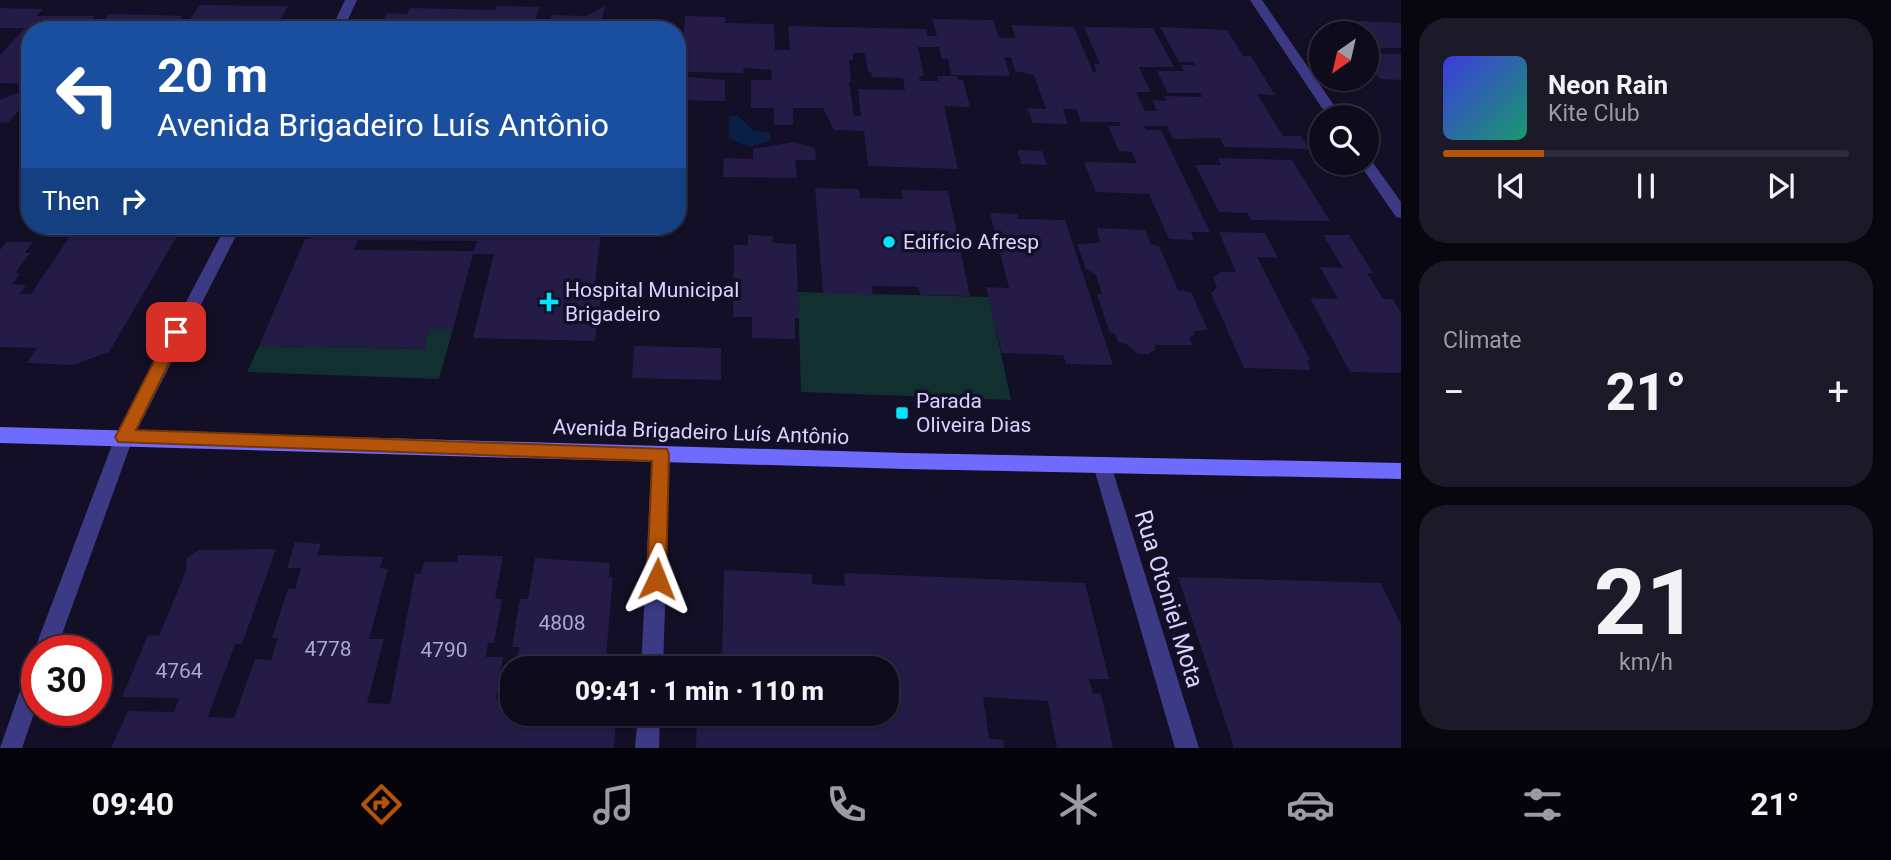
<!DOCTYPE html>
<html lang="en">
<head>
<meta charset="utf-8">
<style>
  body { margin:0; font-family:Roboto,sans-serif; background:#1c1929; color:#f1f3f6; height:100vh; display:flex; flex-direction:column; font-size:26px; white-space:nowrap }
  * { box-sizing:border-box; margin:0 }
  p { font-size:23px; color:#9b9ba3 }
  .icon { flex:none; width:38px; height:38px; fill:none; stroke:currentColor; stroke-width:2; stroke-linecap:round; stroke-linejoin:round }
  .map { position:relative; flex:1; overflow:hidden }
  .drawer { display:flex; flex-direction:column; gap:18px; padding:18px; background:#08060f; width:490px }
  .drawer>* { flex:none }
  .banner { position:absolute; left:21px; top:21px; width:665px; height:214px; border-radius:28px; box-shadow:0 2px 5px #0004,0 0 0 2px #2e2b3b; background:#1a4fa0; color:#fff; overflow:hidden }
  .needle { width:46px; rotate:214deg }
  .buttons { position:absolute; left:1309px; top:21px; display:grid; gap:14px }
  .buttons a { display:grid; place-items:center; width:70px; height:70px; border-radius:50%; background:#0e0b1c; box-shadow:0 2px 5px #0004,0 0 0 2px #2e2b3b; font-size:35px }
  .speed { position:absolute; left:21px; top:635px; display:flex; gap:14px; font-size:35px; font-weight:700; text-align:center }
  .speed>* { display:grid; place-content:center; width:91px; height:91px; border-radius:50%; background:#0e0b1c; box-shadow:0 2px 5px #0004,0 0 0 2px #2e2b3b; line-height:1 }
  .speed .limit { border:10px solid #d22; background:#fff; color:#111 }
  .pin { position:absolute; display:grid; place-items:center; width:60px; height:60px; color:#fff; margin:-30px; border-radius:14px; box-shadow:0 4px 10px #0006 }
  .me { position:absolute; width:77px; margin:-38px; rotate:2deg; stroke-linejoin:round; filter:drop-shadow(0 0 5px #0008) }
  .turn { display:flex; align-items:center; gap:24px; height:147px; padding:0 21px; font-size:32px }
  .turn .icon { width:91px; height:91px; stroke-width:2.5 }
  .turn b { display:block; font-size:49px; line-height:60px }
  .then { display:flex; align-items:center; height:66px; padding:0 21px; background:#0003; gap:14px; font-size:26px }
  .big { font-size:52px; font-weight:800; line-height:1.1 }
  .drawer .card { flex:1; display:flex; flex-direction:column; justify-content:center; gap:10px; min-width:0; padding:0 24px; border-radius:28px; background:#1c1929 }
  .drawer .dial { align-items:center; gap:0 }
  .dial b { font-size:91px; line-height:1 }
  .song { display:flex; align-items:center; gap:21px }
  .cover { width:84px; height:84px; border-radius:10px; background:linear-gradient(135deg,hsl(240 70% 55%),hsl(160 70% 35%)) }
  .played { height:7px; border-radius:4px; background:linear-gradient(90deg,#b45309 25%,#2e2b3b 25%) }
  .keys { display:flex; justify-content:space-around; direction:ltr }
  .heat { display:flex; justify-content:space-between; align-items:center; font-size:38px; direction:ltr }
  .trip { position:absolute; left:500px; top:656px; width:399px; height:70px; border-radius:28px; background:#0e0b1c; box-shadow:0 2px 5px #0004,0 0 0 2px #2e2b3b; font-weight:800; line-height:70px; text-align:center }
  .tabs { display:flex; height:112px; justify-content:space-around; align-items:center; background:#06040b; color:#9b9ba3 }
  .tabs .icon { width:49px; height:49px }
  .tabs .active { color:#b45309 }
  .tabs b { font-size:32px; color:#f1f3f6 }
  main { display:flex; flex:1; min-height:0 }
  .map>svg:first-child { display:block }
  .green { fill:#12302f }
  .water { fill:#0a1f44 }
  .building { fill:#241b47; fill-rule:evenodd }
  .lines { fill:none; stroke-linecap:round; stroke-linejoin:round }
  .street { fill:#3d3a85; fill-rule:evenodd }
  .secondary { fill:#6f6bff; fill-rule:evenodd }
  .route { fill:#b45309; stroke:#753606; stroke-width:2 }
  .poi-dot { fill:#00e5ff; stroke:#130f26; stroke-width:2.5 }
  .labels { text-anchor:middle; stroke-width:7; stroke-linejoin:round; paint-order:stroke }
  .poi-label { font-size:21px; fill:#d9d4ff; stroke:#130f26; text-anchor:start }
  .street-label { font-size:21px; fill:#d9d4ff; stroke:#130f26 }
  .near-number-label { font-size:21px; fill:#aca6d1 }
  .near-street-label { font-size:24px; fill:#d9d4ff; stroke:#130f26 }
</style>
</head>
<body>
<main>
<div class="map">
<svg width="1401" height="748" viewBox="0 0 1401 748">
  <rect width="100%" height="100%" fill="#130f26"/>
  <!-- green -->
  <g class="green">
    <polygon points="798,292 989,297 1011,400 801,392"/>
    <polygon points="429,329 453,329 439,379 247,372 259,346 424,349"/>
  </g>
  <!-- water -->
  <polygon class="water" points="737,115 753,130 770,133 770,141 749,147 729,138 729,116"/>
  <!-- building -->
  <g class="building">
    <polygon points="200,5 288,6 274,30 182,30"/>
    <polygon points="497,6 539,7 533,30 398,30 401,22 383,21 387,13 407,14 410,8 495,10"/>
    <polygon points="605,6 600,30 548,30 551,15 586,16"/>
    <polygon points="0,8 43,9 36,16 95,16 81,30 30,30 30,84 0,83 0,55 25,28 0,28"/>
    <polygon points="109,14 159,15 182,16 172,30 96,30"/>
    <path d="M685,16L726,17L725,23L774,24L775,50H790L788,26L926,29L927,36H937L932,19L993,20L999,38H1016L1011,25L1074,27L1093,72H1097L1094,64H1100L1084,27L1153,28L1174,67H1139L1151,92H1136L1145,111H1157L1152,100L1166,101L1164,96L1202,97L1200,93H1168L1157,71H1184L1181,65H1195L1193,62H1179L1160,27L1227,30L1243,56H1251L1275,95L1257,94L1283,136H1301L1309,149L1225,147L1220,138L1173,139L1167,126H1144L1146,130H1161L1210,232H1191L1194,240L1169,239L1149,194L1096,192L1084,162L1136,163L1132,152L1119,151L1108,126H1121L1119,122H1081L1076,109H1063L1068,124L1033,123L1027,108L1046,109L1034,75L1015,71L1011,57H1004L1010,76L951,75L948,59H942L939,47H918L924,76H919L920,81H938L937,76H957L958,80H963L970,107L944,106L958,169L868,166L864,131L834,130L823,108H793V125H774V108H751V80H772L771,70L743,68L744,73L681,72ZM853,53H865L868,72H871L872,77L903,78L905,90L858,89L861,116H854L849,82H851L849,60H853Z"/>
    <polygon points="1358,21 1401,23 1401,48 1367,48 1367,33 1348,33 1344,29 1364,29"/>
    <polygon points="623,25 672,26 671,30 622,30"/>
    <polygon points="1367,53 1401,54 1401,80 1380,79 1367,62"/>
    <polygon points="677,76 725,80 725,101 677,100"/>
    <polygon points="25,90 30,90 30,97 8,123 0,122 0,100"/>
    <polygon points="794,142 815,148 816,160 795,160 797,178 723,177 724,158 753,159 753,149"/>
    <polygon points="1017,150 1042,151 1047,165 1021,164"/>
    <polygon points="1218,158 1292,160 1330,221 1251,220 1247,213 1219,212 1195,165 1221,165"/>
    <polygon points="815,188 859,189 860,198 903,199 901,190 948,191 970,296 920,295 918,287 872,286 873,295 823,293"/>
    <polygon points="990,213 1017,214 1018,219 1065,220 1113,365 1066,364 1063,355 1002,353 986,287 1009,288"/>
    <polygon points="36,226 68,226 63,232 32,232"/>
    <polygon points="77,226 183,226 109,352 73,365 27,363 37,348 0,347 0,250 6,242 33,242 25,253 30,253 15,273 20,273 13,284 26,285 20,294 31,294"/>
    <path d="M316,226H602L594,289H602L595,341L473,338L494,254H473L453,329H429L424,349L259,346L305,239H310ZM358,240L477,241L474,251L354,250Z"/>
    <polygon points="1097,228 1145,230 1151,244 1159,246 1178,290 1191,292 1208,330 1193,331 1195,334 1189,338 1192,345 1155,345 1155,350 1148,354 1138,354 1126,344 1118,342 1116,335 1109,331 1097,294 1102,294 1096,275 1086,269 1077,244 1100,243"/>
    <polygon points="1219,232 1265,233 1278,258 1257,257 1310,360 1307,360 1311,370 1244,368 1211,293 1217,288 1213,277 1221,272 1236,272"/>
    <polygon points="748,235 773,236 772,243 796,244 799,318 795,318 795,339 752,338 752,317 733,317 734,245 748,245"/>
    <polygon points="1323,235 1349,235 1373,273 1367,273 1383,299 1393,299 1401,313 1401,373 1350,372 1310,298 1338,299 1320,267 1343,268"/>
    <polygon points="634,346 721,348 721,380 632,378"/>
    <polygon points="295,542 321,544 317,555 383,557 380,568 388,569 369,639 384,639 367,703 390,704 415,574 421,574 424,562 457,562 458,555 503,556 495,599 502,599 494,643 488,643 486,657 503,657 496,700 513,700 513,714 616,717 614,748 111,748 128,711 174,712 179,698 122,697 148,635 159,636 186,571 187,558 199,550 276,549 242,644 235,644 208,717 234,718 255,659 271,660 278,638 272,638 288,589 295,589 301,568 287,568"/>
    <polygon points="535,558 610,563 609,577 613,577 605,668 516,668 519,647 512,647 520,599 528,599"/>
    <polygon points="724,570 812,574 812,584 845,586 844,573 1085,583 1109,679 1089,679 1093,693 1101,694 1113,748 1057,748 1048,701 983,697 989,738 1003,740 1005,748 696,748 697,714 887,714 887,668 698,668 698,665 722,665"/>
    <polygon points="1178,577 1381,583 1401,625 1401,748 1234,748"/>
  </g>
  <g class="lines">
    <!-- street -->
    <g class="street">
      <polygon points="345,0 357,0 343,30 331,30"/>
      <polygon points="1250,0 1262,0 1342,117 1328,117"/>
      <polygon points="1367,158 1371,160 1401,202 1401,218 1396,217 1359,163 1367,163"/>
      <polygon points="226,226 241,226 133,438 56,651 37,651 37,657 34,651 115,437"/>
      <polygon points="661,446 668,448 670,454 663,668 641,668 652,454 654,448"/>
      <polygon points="1102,457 1109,459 1111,465 1199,748 1175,748 1093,465 1095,459"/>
      <polygon points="37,662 37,705 22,748 0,748 29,665"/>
      <polygon points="638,714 660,714 659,748 635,748"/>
    </g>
    <!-- secondary -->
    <polygon class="secondary" points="0,427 906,453 1401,463 1401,479 906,469 0,443"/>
  </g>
  <!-- route -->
  <polygon class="route" points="176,326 184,332 136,430 667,449 669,454 666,579 663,586 657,588 650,586 647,579 652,461 118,442 115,437 118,432 171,328"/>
  <!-- markers -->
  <g class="poi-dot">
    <circle cx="889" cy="242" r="7"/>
    <path d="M545.5 291.5h7v7h7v7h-7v7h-7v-7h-7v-7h7z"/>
    <rect x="895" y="406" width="14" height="14" rx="3.5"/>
  </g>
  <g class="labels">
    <!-- poi labels -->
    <g class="poi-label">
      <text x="903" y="249">Edifício Afresp</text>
      <text x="565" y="297">Hospital Municipal<tspan x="565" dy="24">Brigadeiro</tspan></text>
      <text x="916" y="408">Parada<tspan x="916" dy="24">Oliveira Dias</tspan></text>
    </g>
    <!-- street labels -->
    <g class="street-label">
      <text transform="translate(701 432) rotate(2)" y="7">Avenida Brigadeiro Luís Antônio</text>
    </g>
    <!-- near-number labels -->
    <g class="near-number-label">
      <text x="562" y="630">4808</text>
      <text x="328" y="656">4778</text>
      <text x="444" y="657">4790</text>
      <text x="179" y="678">4764</text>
    </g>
    <!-- near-street labels -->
    <g class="near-street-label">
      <text transform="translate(1169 599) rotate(73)" y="8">Rua Otoniel Mota</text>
    </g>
  </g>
</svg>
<div class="buttons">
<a><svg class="needle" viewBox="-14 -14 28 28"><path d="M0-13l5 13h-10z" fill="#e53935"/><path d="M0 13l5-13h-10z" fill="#9b9ba3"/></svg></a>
<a><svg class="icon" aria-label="search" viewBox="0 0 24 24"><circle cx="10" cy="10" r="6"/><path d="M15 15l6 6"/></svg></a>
</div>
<div class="speed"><div class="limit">30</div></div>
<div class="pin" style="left:176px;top:332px;background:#d93025"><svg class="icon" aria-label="arrive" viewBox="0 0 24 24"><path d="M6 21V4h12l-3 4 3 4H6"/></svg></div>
<svg class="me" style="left:657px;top:579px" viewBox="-20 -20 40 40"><path d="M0-17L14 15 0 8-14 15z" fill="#b45309" stroke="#fff" stroke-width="4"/></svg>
<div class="trip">09:41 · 1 min · 110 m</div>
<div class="banner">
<div class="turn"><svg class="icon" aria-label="left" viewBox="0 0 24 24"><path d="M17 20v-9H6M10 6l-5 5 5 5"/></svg><div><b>20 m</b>Avenida Brigadeiro Luís Antônio</div></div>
<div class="then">Then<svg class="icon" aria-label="right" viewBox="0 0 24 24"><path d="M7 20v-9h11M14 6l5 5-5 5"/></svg></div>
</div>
</div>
<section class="drawer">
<div class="card">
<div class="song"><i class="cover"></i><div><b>Neon Rain</b><p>Kite Club</p></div></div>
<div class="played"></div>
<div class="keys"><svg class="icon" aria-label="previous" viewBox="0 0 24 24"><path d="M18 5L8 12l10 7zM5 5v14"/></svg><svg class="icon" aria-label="pause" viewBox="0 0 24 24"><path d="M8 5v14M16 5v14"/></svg><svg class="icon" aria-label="next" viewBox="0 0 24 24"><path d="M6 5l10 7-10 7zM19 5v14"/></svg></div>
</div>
<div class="card"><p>Climate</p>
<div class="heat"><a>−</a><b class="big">21°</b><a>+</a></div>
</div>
<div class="card dial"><b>21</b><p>km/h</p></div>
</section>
</main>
<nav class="tabs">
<b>09:40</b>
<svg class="icon active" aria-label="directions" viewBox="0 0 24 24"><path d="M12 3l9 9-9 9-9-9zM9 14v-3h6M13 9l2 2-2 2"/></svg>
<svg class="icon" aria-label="music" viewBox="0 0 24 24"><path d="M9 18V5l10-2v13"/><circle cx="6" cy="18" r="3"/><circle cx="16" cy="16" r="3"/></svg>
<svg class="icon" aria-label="phone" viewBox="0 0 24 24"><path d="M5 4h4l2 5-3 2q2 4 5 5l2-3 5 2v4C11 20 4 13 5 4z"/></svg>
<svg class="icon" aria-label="climate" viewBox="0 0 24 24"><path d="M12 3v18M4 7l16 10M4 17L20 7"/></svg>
<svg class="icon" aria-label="car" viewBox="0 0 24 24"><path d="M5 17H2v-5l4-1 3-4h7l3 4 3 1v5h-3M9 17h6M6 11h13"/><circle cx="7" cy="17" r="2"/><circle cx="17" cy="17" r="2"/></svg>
<svg class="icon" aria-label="filters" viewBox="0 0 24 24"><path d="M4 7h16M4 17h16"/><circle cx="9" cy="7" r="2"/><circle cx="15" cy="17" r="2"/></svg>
<b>21°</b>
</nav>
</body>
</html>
